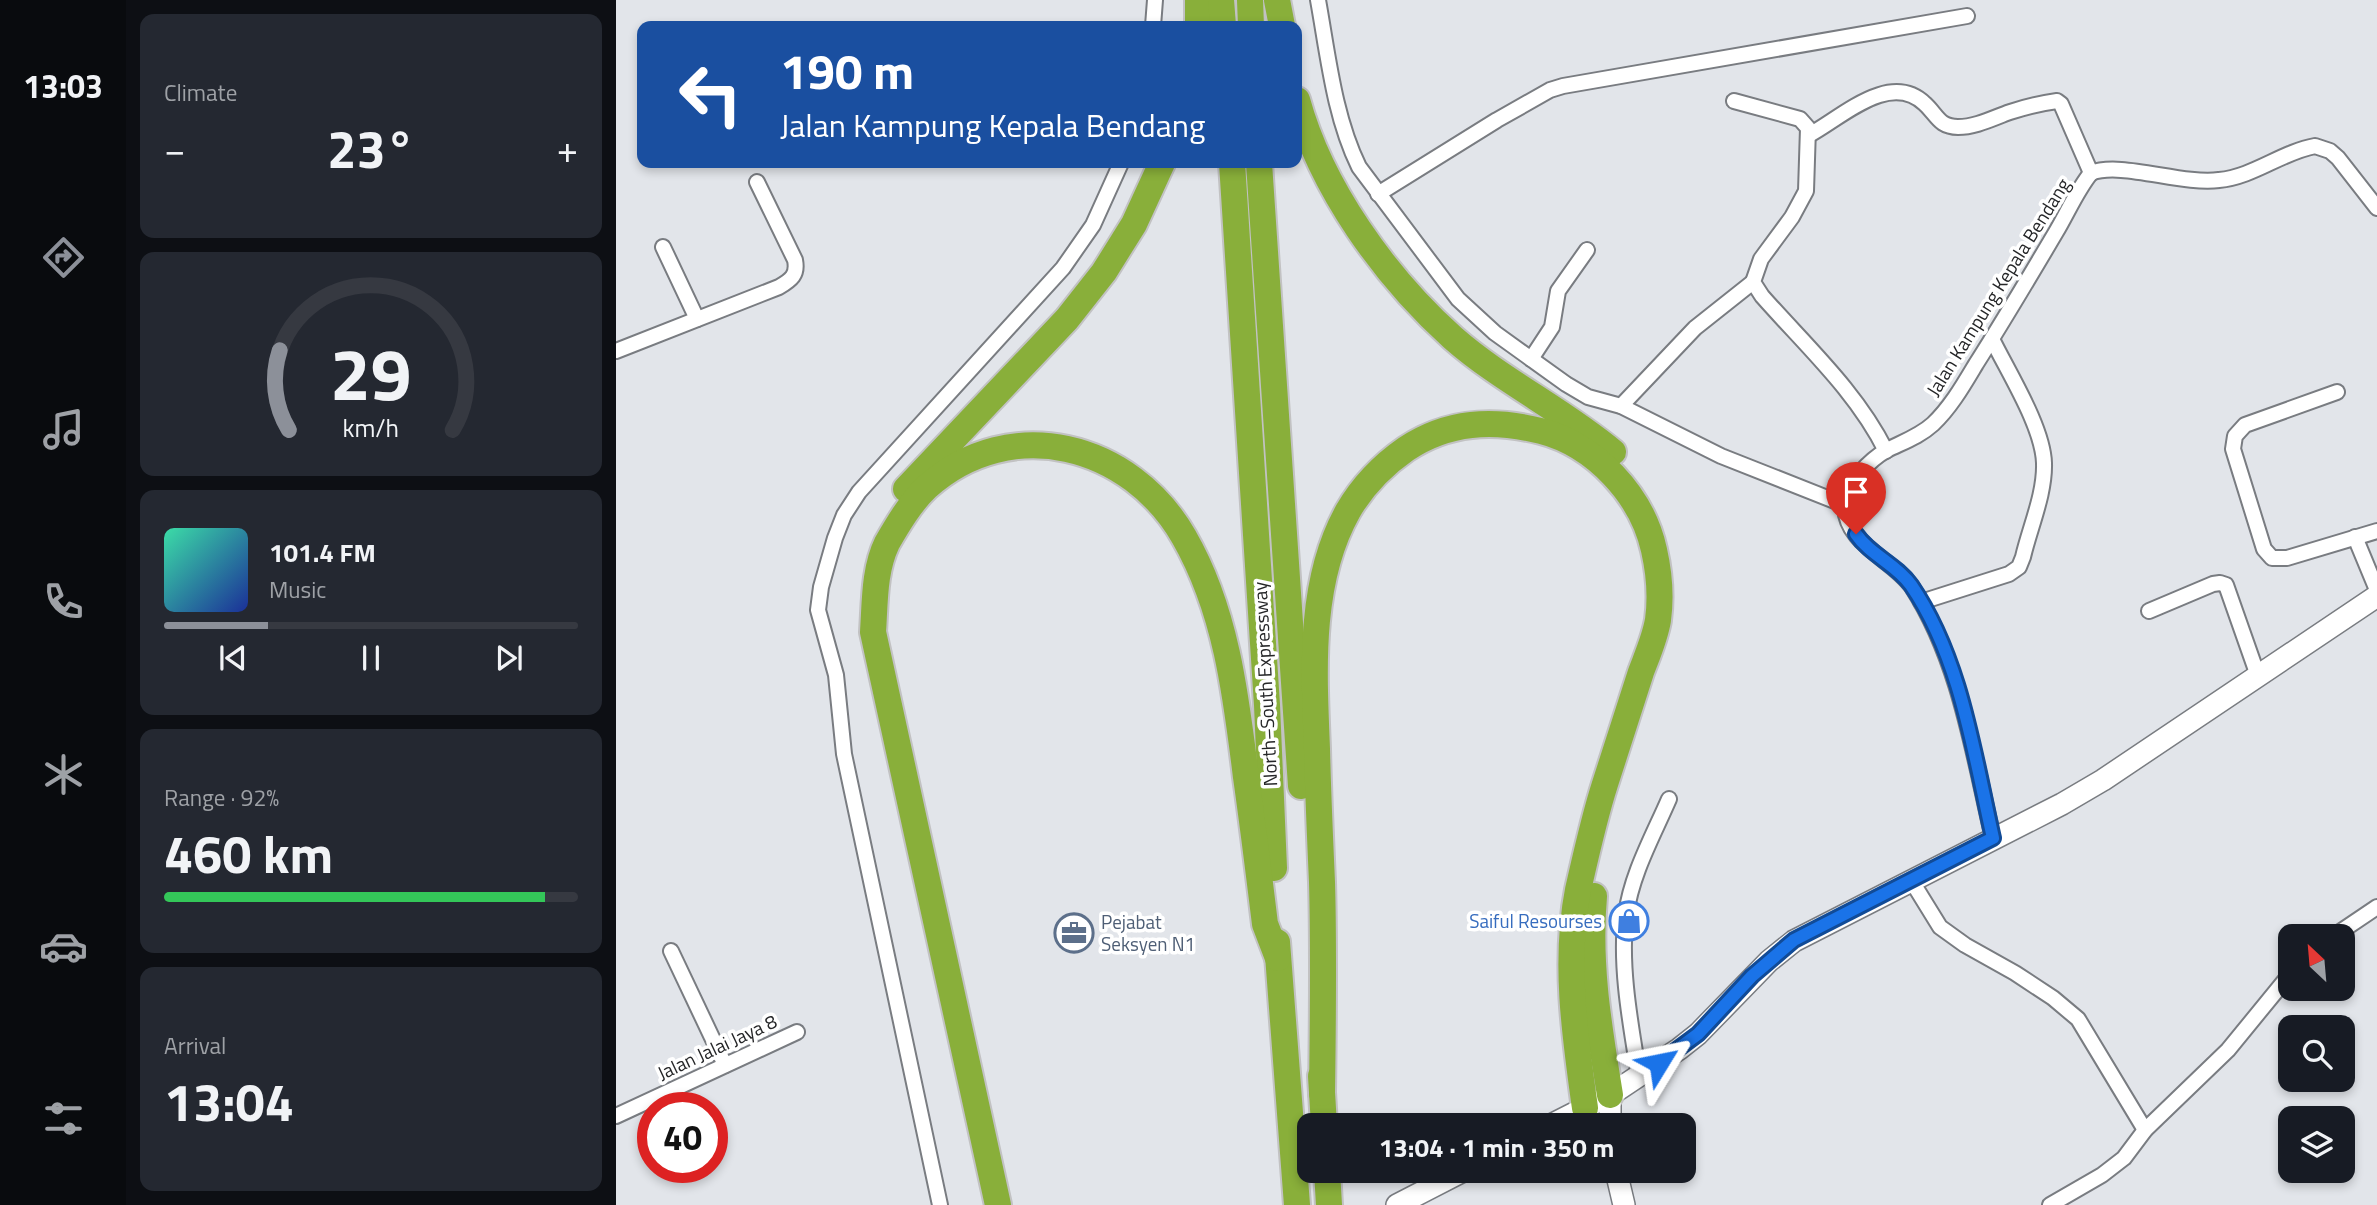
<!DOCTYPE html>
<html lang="en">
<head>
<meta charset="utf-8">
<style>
  body { margin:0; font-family:"Titillium Web",sans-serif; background:#242831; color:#f1f3f6; height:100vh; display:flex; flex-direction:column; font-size:26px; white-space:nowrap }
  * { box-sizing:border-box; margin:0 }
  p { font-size:23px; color:#9ea1a6 }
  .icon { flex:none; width:38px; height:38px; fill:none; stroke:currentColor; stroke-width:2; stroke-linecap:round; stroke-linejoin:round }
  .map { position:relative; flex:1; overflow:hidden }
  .details { display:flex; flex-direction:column; gap:14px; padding:14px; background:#0d0f14; width:490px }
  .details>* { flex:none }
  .guide { position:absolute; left:21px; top:21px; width:665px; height:147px; border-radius:14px; box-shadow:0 4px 10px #0003; background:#1a4fa0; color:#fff; overflow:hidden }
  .needle { width:46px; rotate:334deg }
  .fabs { position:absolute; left:1662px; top:924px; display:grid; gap:14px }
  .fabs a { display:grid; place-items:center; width:77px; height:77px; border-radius:14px; background:#171b24; box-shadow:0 4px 10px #0003; font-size:35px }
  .speed { position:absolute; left:21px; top:1092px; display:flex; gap:14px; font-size:35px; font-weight:700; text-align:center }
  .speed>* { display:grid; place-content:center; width:91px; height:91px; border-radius:50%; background:#171b24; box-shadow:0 4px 10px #0003; line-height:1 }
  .speed .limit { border:10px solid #d22; background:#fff; color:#111 }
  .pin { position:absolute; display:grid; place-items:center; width:60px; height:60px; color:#fff; margin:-72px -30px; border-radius:50% 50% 50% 0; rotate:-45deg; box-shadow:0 0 7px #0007 }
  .pin .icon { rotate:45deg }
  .me { position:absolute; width:77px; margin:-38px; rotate:55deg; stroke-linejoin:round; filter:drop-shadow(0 0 5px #0008) }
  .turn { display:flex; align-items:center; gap:24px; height:147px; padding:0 28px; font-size:32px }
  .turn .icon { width:91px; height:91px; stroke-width:2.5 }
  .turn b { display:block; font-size:49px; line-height:60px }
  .big { font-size:52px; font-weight:700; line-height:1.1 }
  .details .widget { flex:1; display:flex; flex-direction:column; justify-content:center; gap:10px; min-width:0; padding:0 24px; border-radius:14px; background:#242831 }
  .details .dial { align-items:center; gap:0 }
  .dial svg { height:182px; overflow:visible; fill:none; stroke:#363941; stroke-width:7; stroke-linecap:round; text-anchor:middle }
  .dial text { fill:#f1f3f6; stroke:none }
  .song { display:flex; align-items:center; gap:21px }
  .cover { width:84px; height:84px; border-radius:10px; background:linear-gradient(135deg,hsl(160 70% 55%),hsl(230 70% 35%)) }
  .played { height:7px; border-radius:4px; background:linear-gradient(90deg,#8c9099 25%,#363941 25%) }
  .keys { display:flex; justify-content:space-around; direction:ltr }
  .heat { display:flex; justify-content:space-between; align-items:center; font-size:38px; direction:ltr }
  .charge { height:10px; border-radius:5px; background:linear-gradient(90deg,#34c759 92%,#363941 0) }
  .trip { position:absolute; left:681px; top:1113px; width:399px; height:70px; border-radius:14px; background:#171b24; box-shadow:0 4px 10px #0003; font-weight:700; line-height:70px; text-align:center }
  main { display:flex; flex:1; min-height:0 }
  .tab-bar { display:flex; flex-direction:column; width:126px; justify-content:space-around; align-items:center; background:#090b0e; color:#9ea1a6 }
  .tab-bar .icon { width:49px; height:49px }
  .tab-bar .selected { color:#8c9099 }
  .tab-bar b { font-size:32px; color:#f1f3f6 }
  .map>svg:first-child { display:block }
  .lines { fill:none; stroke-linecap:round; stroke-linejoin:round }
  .street-casing { stroke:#797c81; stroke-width:18 }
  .secondary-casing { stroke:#797c81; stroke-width:24 }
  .highway-casing { stroke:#c2c2c3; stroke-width:30 }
  .street { stroke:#fff; stroke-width:14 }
  .secondary { stroke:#fff; stroke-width:21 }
  .highway { stroke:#89af3a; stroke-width:26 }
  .route-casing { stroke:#114b97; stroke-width:18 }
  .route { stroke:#1a73e8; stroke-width:12 }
  .labels { text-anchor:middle; stroke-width:7; stroke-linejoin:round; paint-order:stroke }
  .street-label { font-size:19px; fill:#252628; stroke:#fff }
  .shop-label { font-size:19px; fill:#366cbe; stroke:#fff; text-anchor:end }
  .service-label { font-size:19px; fill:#4e5e75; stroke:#fff; text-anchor:start }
</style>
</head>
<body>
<main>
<nav class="tab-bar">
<b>13:03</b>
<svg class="icon selected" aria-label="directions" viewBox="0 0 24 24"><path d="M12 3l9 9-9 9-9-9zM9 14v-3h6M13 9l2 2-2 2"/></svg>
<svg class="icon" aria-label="music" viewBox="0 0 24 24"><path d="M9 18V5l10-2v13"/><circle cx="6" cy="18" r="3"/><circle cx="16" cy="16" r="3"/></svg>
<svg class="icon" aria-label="phone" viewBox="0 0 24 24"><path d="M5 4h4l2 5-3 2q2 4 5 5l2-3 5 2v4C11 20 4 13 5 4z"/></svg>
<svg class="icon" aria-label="climate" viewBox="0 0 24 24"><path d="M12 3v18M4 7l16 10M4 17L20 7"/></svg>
<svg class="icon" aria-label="car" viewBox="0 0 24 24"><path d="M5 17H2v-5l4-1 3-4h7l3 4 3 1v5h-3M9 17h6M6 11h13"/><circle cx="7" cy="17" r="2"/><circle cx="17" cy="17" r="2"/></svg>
<svg class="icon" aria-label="filters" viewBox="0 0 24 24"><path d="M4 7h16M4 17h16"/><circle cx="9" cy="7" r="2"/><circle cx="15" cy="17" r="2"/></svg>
</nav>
<section class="details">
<div class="widget"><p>Climate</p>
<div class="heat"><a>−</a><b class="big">23°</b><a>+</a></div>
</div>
<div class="widget dial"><svg viewBox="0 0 100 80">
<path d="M14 69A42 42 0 1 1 86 69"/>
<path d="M14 69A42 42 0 0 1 10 34" stroke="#8c9099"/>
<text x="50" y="56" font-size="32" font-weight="700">29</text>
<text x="50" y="72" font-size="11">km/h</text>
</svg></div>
<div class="widget">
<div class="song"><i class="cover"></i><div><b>101.4 FM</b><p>Music</p></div></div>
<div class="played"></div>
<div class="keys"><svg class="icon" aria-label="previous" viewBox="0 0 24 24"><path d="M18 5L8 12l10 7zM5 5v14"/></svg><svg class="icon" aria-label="pause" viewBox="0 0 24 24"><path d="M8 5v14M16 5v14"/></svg><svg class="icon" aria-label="next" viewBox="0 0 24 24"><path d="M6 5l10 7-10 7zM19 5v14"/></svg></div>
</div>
<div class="widget"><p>Range · 92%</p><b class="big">460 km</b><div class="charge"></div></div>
<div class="widget"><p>Arrival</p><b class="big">13:04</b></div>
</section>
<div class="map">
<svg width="1761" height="1205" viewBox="0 0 1761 1205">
  <rect width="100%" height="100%" fill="#e2e5ea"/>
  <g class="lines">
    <!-- street casing -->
    <g class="street-casing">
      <g id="street">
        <path d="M702,0C712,55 718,116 743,167L842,299L879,333L950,384L972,397L1005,406L1105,456L1229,505"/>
        <polyline points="537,26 539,0"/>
        <path d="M1118,101L1184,119L1192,128L1190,191L1176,217L1145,259L1137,282L1146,296C1190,346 1240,391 1270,451"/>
        <path d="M1193,135C1225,118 1274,70 1309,104C1321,115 1323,127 1342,127C1360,127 1377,118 1394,112C1409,107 1426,103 1441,101L1445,104L1475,173"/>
        <path d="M1475,173C1504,161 1566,185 1603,180C1637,177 1666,152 1699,146L1714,151L1722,158L1761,208"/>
        <polyline points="762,194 881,120 934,90 947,86 1351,16"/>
        <polyline points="47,247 81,319"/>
        <path d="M0,351L163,287C175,280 182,275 179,260L141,182"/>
        <polyline points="915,359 936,327 942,291 971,250"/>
        <polyline points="1721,392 1629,425 1619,436 1617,449 1648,549 1656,558 1671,558 1761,531"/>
        <polyline points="1005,406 1079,328 1137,282"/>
        <polyline points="1739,537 1761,590"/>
        <path d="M1305,602L1393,574L1403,567L1407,557C1414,527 1429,494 1428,463C1427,427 1392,372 1376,339"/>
        <polyline points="1533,611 1597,584 1604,583 1610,585 1642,676"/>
        <path d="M1377,838C1357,753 1344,662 1296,587C1277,559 1227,544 1229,503C1230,483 1255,459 1271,450C1287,442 1304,436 1317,424C1335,407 1348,384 1360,364C1388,320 1414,276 1440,232C1452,212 1461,190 1475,173"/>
        <polyline points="1295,880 1324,927 1349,945 1399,973 1437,998 1462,1019 1529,1130"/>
        <polyline points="1718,936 1761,907"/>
        <polyline points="55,951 109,1065"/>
        <path d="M1023,1076C1015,1027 1003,964 1010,915C1015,875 1037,836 1053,799"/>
        <polyline points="0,1116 181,1032"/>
        <polyline points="324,1205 228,754 220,675 202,610 205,587 219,538 228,515 243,492 447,268 477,225 505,163"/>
        <polyline points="1434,1205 1486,1175 1508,1158 1529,1130 1612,1050 1675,973"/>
      </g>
    </g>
    <!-- secondary casing -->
    <g class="secondary-casing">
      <g id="secondary">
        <polyline points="994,1095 994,1125"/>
        <polyline points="935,1125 994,1095 1063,1049 1082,1034 1153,961 1178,941 1446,804 1487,780 1761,596"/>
        <polyline points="1000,1171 1008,1205"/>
        <polyline points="781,1205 847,1171"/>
      </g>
    </g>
    <!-- highway casing -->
    <g class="highway-casing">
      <g id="highway">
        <polyline points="582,0 582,26"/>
        <polyline points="605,0 607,26"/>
        <polyline points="634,0 635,26"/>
        <polyline points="661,0 666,26"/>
        <path d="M681,100C705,188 769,277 837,338C886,381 947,410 997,452"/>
        <polyline points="616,163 651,705 658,868"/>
        <polyline points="643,163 685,786"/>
        <polyline points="290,489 451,319 488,272 518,224 546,163"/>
        <path d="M978,896C972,965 983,1027 994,1095"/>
        <polyline points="661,942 681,1205"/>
        <polyline points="705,1076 708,1125"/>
        <path d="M706,1093C707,1023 708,952 706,882C704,838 702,793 701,749C698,672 692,582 732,511C746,487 767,465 790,449C832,421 877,419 925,431C979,445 1026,495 1038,550C1043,572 1045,598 1042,620C1039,638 1031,656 1025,672C1013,710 1001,747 989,784C978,818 970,855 962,890C948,961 959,1037 969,1108"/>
        <polyline points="711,1171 713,1205"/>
        <path d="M382,1205L257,632C259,602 258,570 271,543C282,524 295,502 311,487C395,412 515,444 568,537C610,610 620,695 630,777C637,826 643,875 649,924L662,958"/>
      </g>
    </g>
    <!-- street -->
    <use href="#street" class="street"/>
    <!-- secondary -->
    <use href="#secondary" class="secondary"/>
    <!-- highway -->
    <use href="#highway" class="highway"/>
  </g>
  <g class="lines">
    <!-- route casing -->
    <g class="route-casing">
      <path id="route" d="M1043,1063L1082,1034L1136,976L1178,940L1377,838C1358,754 1345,658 1295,585C1280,564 1254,555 1240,534"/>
    </g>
    <!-- route -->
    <use href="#route" class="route"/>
  </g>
  <!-- icons -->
  <defs>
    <g id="shop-ring" transform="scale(2.0125)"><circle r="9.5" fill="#fff" stroke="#3f7fe0" stroke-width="1.5"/><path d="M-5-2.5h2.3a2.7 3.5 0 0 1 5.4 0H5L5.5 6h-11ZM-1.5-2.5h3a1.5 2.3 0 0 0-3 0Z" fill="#3f7fe0"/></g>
    <g id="office-ring" transform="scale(2.0125)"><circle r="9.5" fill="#fff" stroke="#5c6f8a" stroke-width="1.5"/><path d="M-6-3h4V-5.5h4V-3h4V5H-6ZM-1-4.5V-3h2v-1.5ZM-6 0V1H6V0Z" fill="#5c6f8a"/></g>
  </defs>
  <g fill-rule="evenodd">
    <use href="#shop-ring" x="1013" y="921"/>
    <use href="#office-ring" x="458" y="933"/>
  </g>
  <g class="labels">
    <!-- street labels -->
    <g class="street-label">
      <text transform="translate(1382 287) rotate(-58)" y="7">Jalan Kampung Kepala Bendang</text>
      <text transform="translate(649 684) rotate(-93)" y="7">North–South Expressway</text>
      <text transform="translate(101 1047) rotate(-25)" y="7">Jalan Jalai Jaya 8</text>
    </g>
    <!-- shop labels -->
    <g class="shop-label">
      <text x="986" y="928">Saiful Resourses</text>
    </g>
    <!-- service labels -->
    <g class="service-label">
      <text x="485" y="929">Pejabat<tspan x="485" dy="22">Seksyen N1</tspan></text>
    </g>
  </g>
</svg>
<div class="fabs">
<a><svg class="needle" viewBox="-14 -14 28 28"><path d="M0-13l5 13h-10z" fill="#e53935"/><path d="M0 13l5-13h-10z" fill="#9ea1a6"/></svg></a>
<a><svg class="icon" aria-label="search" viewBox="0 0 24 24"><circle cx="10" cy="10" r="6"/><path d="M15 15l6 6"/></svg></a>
<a><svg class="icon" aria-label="layers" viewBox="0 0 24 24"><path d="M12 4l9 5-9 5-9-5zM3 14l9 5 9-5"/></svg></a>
</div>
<div class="speed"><div class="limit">40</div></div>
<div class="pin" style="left:1240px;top:534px;background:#d93025"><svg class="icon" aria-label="arrive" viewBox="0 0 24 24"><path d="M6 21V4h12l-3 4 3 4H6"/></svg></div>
<svg class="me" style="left:1043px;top:1063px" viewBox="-20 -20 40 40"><path d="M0-17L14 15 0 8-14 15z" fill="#1a73e8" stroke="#fff" stroke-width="4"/></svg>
<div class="trip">13:04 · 1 min · 350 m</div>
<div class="guide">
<div class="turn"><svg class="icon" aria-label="left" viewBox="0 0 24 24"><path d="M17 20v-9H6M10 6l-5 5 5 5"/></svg><div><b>190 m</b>Jalan Kampung Kepala Bendang</div></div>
</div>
</div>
</main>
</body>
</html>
